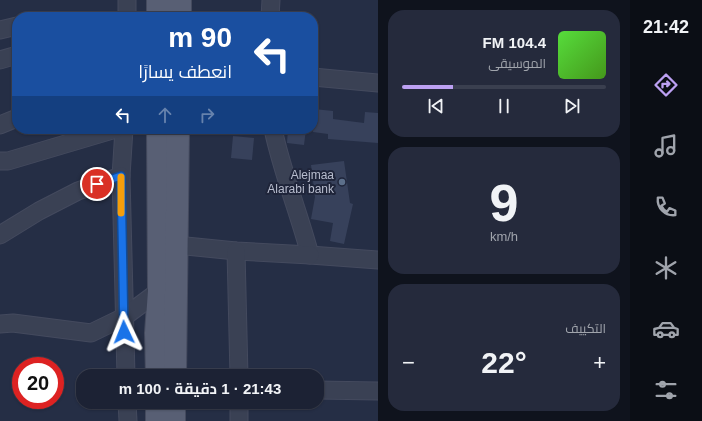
<!DOCTYPE html>
<html lang="ar">
<head>
<meta charset="utf-8">
<style>
  body { margin:0; font-family:Helvetica,Cairo,sans-serif; background:#252a3c; color:#f1f3f6; direction:rtl; height:100vh; display:flex; flex-direction:column; font-size:15px; white-space:nowrap }
  * { box-sizing:border-box; margin:0 }
  p { font-size:13px; color:#a0a4ac }
  .icon { flex:none; width:22px; height:22px; fill:none; stroke:currentColor; stroke-width:2; stroke-linecap:round; stroke-linejoin:round }
  .map { position:relative; flex:1; overflow:hidden; direction:ltr }
  .side { display:flex; flex-direction:column; gap:10px; padding:10px; background:#0f131d; width:252px }
  .side>* { flex:none }
  .hud { position:absolute; left:12px; top:12px; width:306px; height:122px; border-radius:16px; box-shadow:0 1px 3px #0004,0 0 0 1px #3a3f4f; direction:rtl; background:#1a4fa0; color:#fff; overflow:hidden }
  .speed { position:absolute; left:12px; top:357px; display:flex; gap:8px; font-size:20px; font-weight:700; text-align:center }
  .speed>* { display:grid; place-content:center; width:52px; height:52px; border-radius:50%; background:#1c2234; box-shadow:0 1px 3px #0004,0 0 0 1px #3a3f4f; line-height:1 }
  .speed .limit { border:6px solid #d22; background:#fff; color:#111 }
  .pin { position:absolute; display:grid; place-items:center; width:34px; height:34px; color:#fff; margin:-17px; border:2px solid #fff; border-radius:50%; box-shadow:0 1px 4px #0007 }
  .me { position:absolute; width:44px; margin:-22px; rotate:358deg; stroke-linejoin:round; filter:drop-shadow(0 0 3px #0008) }
  .turn { display:flex; align-items:center; gap:14px; height:84px; padding:0 20px; font-size:18px }
  .turn .icon { width:52px; height:52px; stroke-width:2.5 }
  .turn b { display:block; font-size:28px; line-height:34px }
  .lanes { display:flex; align-items:center; height:38px; padding:0 20px; background:#0003; justify-content:center; gap:20px; direction:ltr }
  .lanes .off { opacity:.35 }
  .big { font-size:30px; font-weight:700; line-height:1.1 }
  .side .card { flex:1; display:flex; flex-direction:column; justify-content:center; gap:6px; min-width:0; padding:0 14px; border-radius:16px; background:#252a3c }
  .side .dial { align-items:center; gap:0 }
  .dial b { font-size:52px; line-height:1 }
  .song { display:flex; align-items:center; gap:12px }
  .cover { width:48px; height:48px; border-radius:6px; background:linear-gradient(135deg,hsl(110 70% 55%),hsl(100 70% 35%)) }
  .played { height:4px; border-radius:2px; background:linear-gradient(90deg,#bca0f2 25%,#3a3f4f 25%) }
  .keys { display:flex; justify-content:space-around; direction:ltr }
  .heat { display:flex; justify-content:space-between; align-items:center; font-size:22px; direction:ltr }
  .trip { position:absolute; left:76px; top:369px; width:248px; height:40px; border-radius:16px; background:#1c2234; box-shadow:0 1px 3px #0004,0 0 0 1px #3a3f4f; font-weight:700; line-height:40px; text-align:center; direction:rtl }
  main { display:flex; flex:1; min-height:0 }
  .menu { display:flex; flex-direction:column; width:72px; justify-content:space-around; align-items:center; background:#0b0e15; color:#a0a4ac }
  .menu .icon { width:28px; height:28px }
  .menu .selected { color:#bca0f2 }
  .menu b { font-size:18px; color:#f1f3f6 }
  .map>svg:first-child { display:block }
  .building { fill:#37415b }
  .lines { fill:none; stroke-linecap:round; stroke-linejoin:round }
  .minor-casing { stroke:#444a5e; stroke-width:19 }
  .major-casing { stroke:#444a5e; stroke-width:24 }
  .minor { stroke:#3a4154; stroke-width:17 }
  .major { stroke:#585f74; stroke-width:22 }
  .route-casing { stroke:#114b97; stroke-width:10 }
  .route { stroke:#1a73e8; stroke-width:7 }
  .slow { stroke:#f59e0b; stroke-width:7 }
  .service-dot { fill:#5c6f8a; stroke:#1f253a; stroke-width:1.5 }
  .labels { text-anchor:middle; stroke-width:4; stroke-linejoin:round; paint-order:stroke }
  .poi-label { font-size:12px; fill:#b8bdce; stroke:#1f253a; text-anchor:end }
</style>
</head>
<body>
<main>
<nav class="menu">
<b>21:42</b>
<svg class="icon selected" aria-label="directions" viewBox="0 0 24 24"><path d="M12 3l9 9-9 9-9-9zM9 14v-3h6M13 9l2 2-2 2"/></svg>
<svg class="icon" aria-label="music" viewBox="0 0 24 24"><path d="M9 18V5l10-2v13"/><circle cx="6" cy="18" r="3"/><circle cx="16" cy="16" r="3"/></svg>
<svg class="icon" aria-label="phone" viewBox="0 0 24 24"><path d="M5 4h4l2 5-3 2q2 4 5 5l2-3 5 2v4C11 20 4 13 5 4z"/></svg>
<svg class="icon" aria-label="climate" viewBox="0 0 24 24"><path d="M12 3v18M4 7l16 10M4 17L20 7"/></svg>
<svg class="icon" aria-label="car" viewBox="0 0 24 24"><path d="M5 17H2v-5l4-1 3-4h7l3 4 3 1v5h-3M9 17h6M6 11h13"/><circle cx="7" cy="17" r="2"/><circle cx="17" cy="17" r="2"/></svg>
<svg class="icon" aria-label="filters" viewBox="0 0 24 24"><path d="M4 7h16M4 17h16"/><circle cx="9" cy="7" r="2"/><circle cx="15" cy="17" r="2"/></svg>
</nav>
<section class="side">
<div class="card">
<div class="song"><i class="cover"></i><div><b>104.4 FM</b><p>الموسيقى</p></div></div>
<div class="played"></div>
<div class="keys"><svg class="icon" aria-label="previous" viewBox="0 0 24 24"><path d="M18 5L8 12l10 7zM5 5v14"/></svg><svg class="icon" aria-label="pause" viewBox="0 0 24 24"><path d="M8 5v14M16 5v14"/></svg><svg class="icon" aria-label="next" viewBox="0 0 24 24"><path d="M6 5l10 7-10 7zM19 5v14"/></svg></div>
</div>
<div class="card dial"><b>9</b><p>km/h</p></div>
<div class="card"><p>التكييف</p>
<div class="heat"><a>−</a><b class="big">22°</b><a>+</a></div>
</div>
</section>
<div class="map">
<svg width="378" height="421" viewBox="0 0 378 421">
  <rect width="100%" height="100%" fill="#252e45"/>
  <!-- building -->
  <g class="building">
    <polygon points="314,109 333,111 333,119 364,123 365,112 378,113 378,143 328,139 328,134 313,132"/>
    <polygon points="288,129 306,129 304,145 287,143"/>
    <polygon points="233,136 254,138 252,160 231,158"/>
    <polygon points="344,161 350,203 353,204 344,244 330,241 333,223 311,219 315,197 311,165"/>
  </g>
  <g class="lines">
    <!-- minor casing -->
    <g class="minor-casing">
      <g id="minor">
        <polyline points="127,17 127,0"/>
        <polyline points="270,17 271,0"/>
        <polyline points="0,30 17,26"/>
        <polyline points="0,60 17,55"/>
        <polyline points="313,77 378,83"/>
        <polyline points="0,125 17,118"/>
        <polyline points="124,129 121,176 126,376"/>
        <path d="M273,129C282,172 299,213 310,255L378,260"/>
        <polyline points="0,161 8,161 116,129"/>
        <polyline points="0,235 39,211 78,191 121,176"/>
        <polyline points="176,245 236,251 310,255"/>
        <polyline points="236,251 239,376"/>
        <polyline points="0,324 13,323 91,333 124,317 159,291"/>
        <polyline points="317,390 378,391"/>
        <polyline points="127,402 128,421"/>
        <polyline points="239,402 239,421"/>
      </g>
    </g>
    <!-- major casing -->
    <g class="major-casing">
      <g id="major">
        <polyline points="158,17 158,0"/>
        <polyline points="180,17 180,0"/>
        <polyline points="157,376 156,333 159,291 158,129"/>
        <polyline points="175,376 178,129"/>
        <polyline points="157,402 157,421"/>
        <polyline points="174,421 174,402"/>
      </g>
    </g>
    <!-- minor -->
    <use href="#minor" class="minor"/>
    <!-- major -->
    <use href="#major" class="major"/>
  </g>
  <g class="lines">
    <!-- route casing -->
    <g class="route-casing">
      <polyline id="route" points="97,184 121,176 124,332"/>
    </g>
    <!-- route -->
    <use href="#route" class="route"/>
    <!-- slow -->
    <polyline class="slow" points="121,177 121,213"/>
  </g>
  <!-- markers -->
  <circle class="service-dot" cx="342" cy="182" r="4"/>
  <g class="labels">
    <!-- poi labels -->
    <g class="poi-label">
      <text x="334" y="179">Alejmaa<tspan x="334" dy="14">Alarabi bank</tspan></text>
    </g>
  </g>
</svg>
<div class="speed"><div class="limit">20</div></div>
<div class="pin" style="left:97px;top:184px;background:#d93025"><svg class="icon" aria-label="arrive" viewBox="0 0 24 24"><path d="M6 21V4h12l-3 4 3 4H6"/></svg></div>
<svg class="me" style="left:124px;top:332px" viewBox="-20 -20 40 40"><path d="M0-17L14 15 0 8-14 15z" fill="#1a73e8" stroke="#fff" stroke-width="4"/></svg>
<div class="trip">21:43 · 1 دقيقة · 100 m</div>
<div class="hud">
<div class="turn"><svg class="icon" aria-label="left" viewBox="0 0 24 24"><path d="M17 20v-9H6M10 6l-5 5 5 5"/></svg><div><b>90 m</b>انعطف يسارًا</div></div>
<div class="lanes"><svg class="icon" aria-label="left" viewBox="0 0 24 24"><path d="M17 20v-9H6M10 6l-5 5 5 5"/></svg><svg class="icon off" aria-label="ahead" viewBox="0 0 24 24"><path d="M12 20V5M6 11l6-6 6 6"/></svg><svg class="icon off" aria-label="right" viewBox="0 0 24 24"><path d="M7 20v-9h11M14 6l5 5-5 5"/></svg></div>
</div>
</div>
</main>
</body>
</html>
